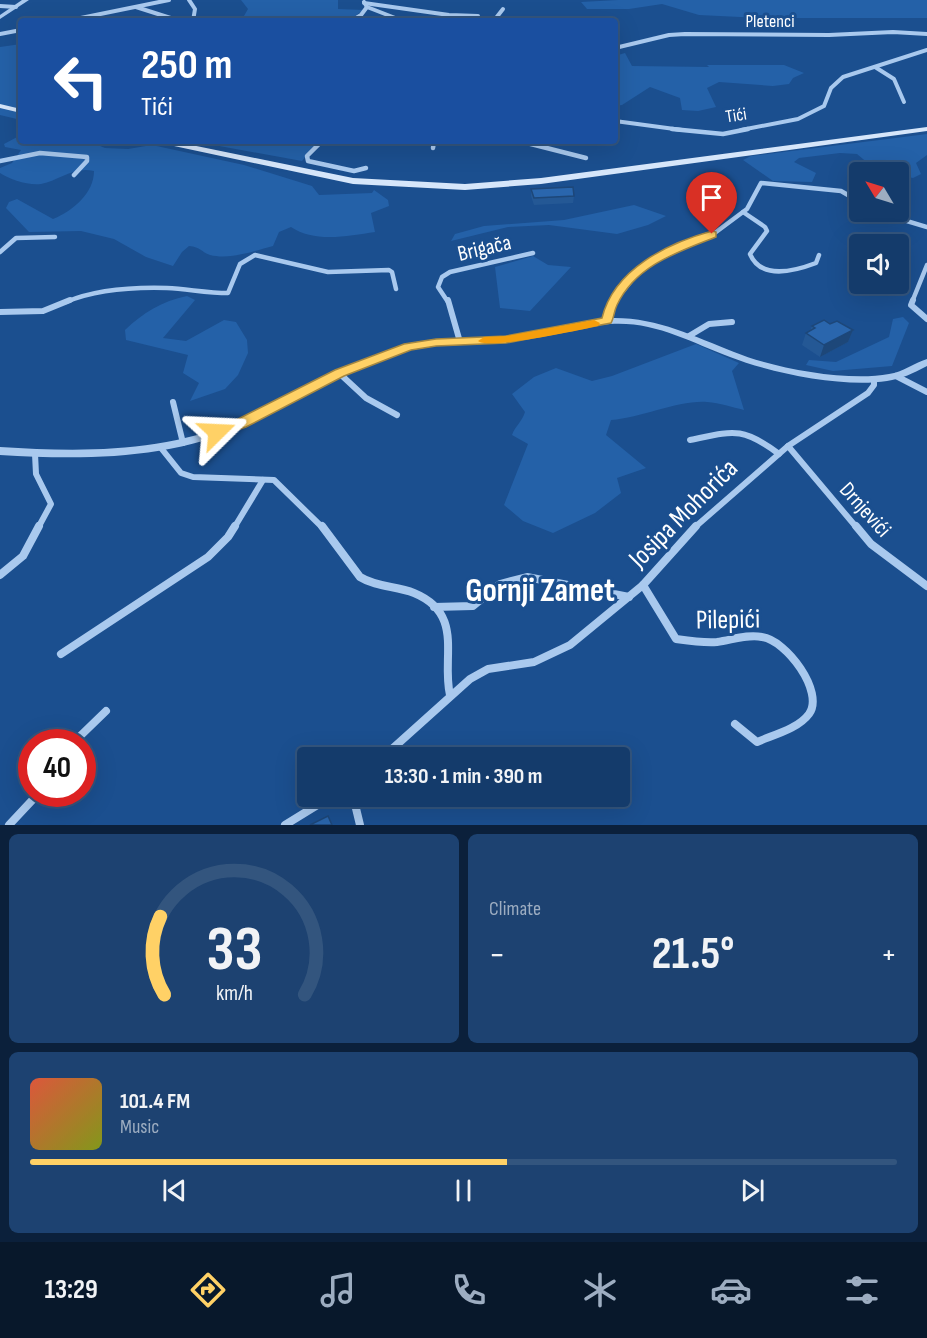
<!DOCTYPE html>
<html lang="en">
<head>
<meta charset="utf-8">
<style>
  body { margin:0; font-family:"Sofia Sans Condensed",sans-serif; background:#1d4271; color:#f1f3f6; height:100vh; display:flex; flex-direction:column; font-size:22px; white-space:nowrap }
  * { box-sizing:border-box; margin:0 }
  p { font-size:20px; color:#9dadc1 }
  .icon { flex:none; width:33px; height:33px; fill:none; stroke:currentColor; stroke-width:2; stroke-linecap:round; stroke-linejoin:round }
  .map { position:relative; height:825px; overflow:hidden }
  .details { display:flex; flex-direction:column; gap:9px; padding:9px; background:#0b203b; flex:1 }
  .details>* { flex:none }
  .top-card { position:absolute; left:18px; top:18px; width:600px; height:126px; border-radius:6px; box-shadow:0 6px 24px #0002,0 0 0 2px #33557e; background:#1a4fa0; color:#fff; overflow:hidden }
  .needle { width:39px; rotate:308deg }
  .tools { position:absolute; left:849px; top:162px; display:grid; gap:12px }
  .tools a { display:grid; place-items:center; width:60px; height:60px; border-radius:6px; background:#143b6b; box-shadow:0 6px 24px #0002,0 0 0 2px #33557e; font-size:30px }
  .speed { position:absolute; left:18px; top:729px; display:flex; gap:12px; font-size:30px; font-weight:700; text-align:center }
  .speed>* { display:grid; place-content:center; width:78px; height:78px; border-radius:50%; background:#143b6b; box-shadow:0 6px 24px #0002,0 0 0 2px #33557e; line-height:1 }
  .speed .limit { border:9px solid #d22; background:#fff; color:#111 }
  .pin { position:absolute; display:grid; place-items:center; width:51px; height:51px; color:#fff; margin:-62px -26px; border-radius:50% 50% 50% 0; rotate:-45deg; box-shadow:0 0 6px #0007 }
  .pin .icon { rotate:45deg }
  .me { position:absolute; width:66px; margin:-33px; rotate:69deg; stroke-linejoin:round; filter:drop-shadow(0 0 4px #0008) }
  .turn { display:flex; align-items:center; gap:21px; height:126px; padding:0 24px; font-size:27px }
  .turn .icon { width:78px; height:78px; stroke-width:2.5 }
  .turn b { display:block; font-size:42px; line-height:51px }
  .big { font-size:45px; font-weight:700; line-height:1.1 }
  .details .tile { flex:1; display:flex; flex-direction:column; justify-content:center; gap:9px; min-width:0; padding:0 21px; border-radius:9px; background:#1d4271 }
  .details .dial { align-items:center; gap:0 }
  .dial svg { height:156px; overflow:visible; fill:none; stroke:#33557e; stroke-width:7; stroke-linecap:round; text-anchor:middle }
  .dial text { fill:#f1f3f6; stroke:none }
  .song { display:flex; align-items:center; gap:18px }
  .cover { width:72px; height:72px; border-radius:9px; background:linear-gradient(135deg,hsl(10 70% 55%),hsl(70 70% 35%)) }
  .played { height:6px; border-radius:3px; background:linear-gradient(90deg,#ffd166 55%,#33557e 55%) }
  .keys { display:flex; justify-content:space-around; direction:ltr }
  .heat { display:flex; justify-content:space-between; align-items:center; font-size:33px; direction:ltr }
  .details .tiles { flex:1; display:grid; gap:9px; grid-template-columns:1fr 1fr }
  .tile:last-child { grid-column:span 2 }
  .trip { position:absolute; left:297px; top:747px; width:333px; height:60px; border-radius:6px; background:#143b6b; box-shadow:0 6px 24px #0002,0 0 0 2px #33557e; font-weight:700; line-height:60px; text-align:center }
  .tabs { display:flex; height:96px; justify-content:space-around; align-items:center; background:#08182b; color:#9dadc1 }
  .tabs .icon { width:42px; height:42px }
  .tabs .selected { color:#ffd166 }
  .tabs b { font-size:27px; color:#f1f3f6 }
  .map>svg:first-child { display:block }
  .green { fill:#2461a8 }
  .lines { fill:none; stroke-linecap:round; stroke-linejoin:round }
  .minor-far3 { stroke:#a9c9ee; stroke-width:4 }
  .minor-far2 { stroke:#a9c9ee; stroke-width:4.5 }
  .minor-far1 { stroke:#a9c9ee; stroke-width:6 }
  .minor { stroke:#a9c9ee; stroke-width:8 }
  .tertiary { fill:#a9c9ee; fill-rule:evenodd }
  .secondary { fill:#d6e6fa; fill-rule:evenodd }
  .wall { fill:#245895 }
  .shaded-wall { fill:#1d4779 }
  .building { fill:#2a66ad; stroke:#1d4779; stroke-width:1.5 }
  .route { fill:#ffd166; stroke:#a68842; stroke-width:1.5 }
  .slow { fill:#f59e0b }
  .labels { text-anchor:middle; stroke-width:6; stroke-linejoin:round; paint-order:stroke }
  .far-street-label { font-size:18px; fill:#fff; stroke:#1b4f8f }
  .street-label { font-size:22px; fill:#fff; stroke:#1b4f8f }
  .near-street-label { font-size:27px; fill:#fff; stroke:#1b4f8f }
  .near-district-label { font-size:33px; font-weight:bold; fill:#fff; stroke:#1b4f8f }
</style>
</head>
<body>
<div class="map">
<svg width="927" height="825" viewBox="0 0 927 825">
  <rect width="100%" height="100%" fill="#1b4f8f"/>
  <!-- green -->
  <g class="green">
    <polygon points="241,0 338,0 338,9 364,10 347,21 241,21 248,9"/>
    <polygon points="618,0 927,0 927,18 761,18 699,15 662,4 629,9 587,9 581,2"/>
    <polygon points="21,44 21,120 0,115 0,47"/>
    <polygon points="625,53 632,66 709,67 707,65 784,65 804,73 793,78 789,84 773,86 719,82 707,88 716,107 698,111 682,110 680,98 650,87 622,105 615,106 615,56"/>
    <polygon points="927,134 927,155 916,163 921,174 913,178 899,175 898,172 875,169 857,154 840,153 799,158 794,162 816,173 812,182 773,181 743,160 751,156"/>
    <path d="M21,135V141H94L93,143L105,148L128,149L152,145L244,165L312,186L319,195L372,193L374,190L388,200L389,206L371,213L375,232C348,236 314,243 291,227L279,232L273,246C254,251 230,260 210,255C201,252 201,247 189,246L182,252L173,266L146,257L114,239L81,231L29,232L6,208L9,202L17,199L53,219C73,211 94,193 94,171C74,166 60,180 41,184C29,186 9,179 0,173V168L12,163L21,150L5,147L4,144Z"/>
    <polygon points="192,141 319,141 302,161"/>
    <polygon points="634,205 666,216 648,225 617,234 549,225 508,227 451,241 455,234 484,226 564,220"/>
    <polygon points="533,256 548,265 571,267 530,311 500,308 495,267"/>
    <path d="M187,296L195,300L163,338L186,341L224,320L236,322L247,340L248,353L238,375L225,389L190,401L199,383L183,373L188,355L126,340L125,330C143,313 162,301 187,296Z"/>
    <polygon points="903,317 909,323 892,366 833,371 806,365 809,360 836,362 889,337 893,319"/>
    <path d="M696,344L739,363L732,371L744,410C732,407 720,403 707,402C678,400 642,418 611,420L606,435L646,468L617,478L621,493L595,513L553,533L523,521L504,505L528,444L512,435C515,426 522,422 525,412L512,394L534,377L556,368L592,381L612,376Z"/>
  </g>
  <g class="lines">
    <!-- minor-far3 -->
    <g class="minor-far3">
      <polyline points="189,0 195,9 193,21"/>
      <polyline points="364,2 367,7 403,21"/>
      <polyline points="364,3 449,15 478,16"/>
      <polyline points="0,6 16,7"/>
      <polyline points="136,7 180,21"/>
      <polyline points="496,18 503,9"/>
      <polyline points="66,21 169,0"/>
      <polyline points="351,21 361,15 367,7"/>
      <polyline points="0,34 21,30"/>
      <polyline points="615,48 669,35 685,34 829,35 893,32 927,34"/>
      <polyline points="875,67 894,79 904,102"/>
      <polyline points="615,121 682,130"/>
      <polyline points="741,130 798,119 824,106 831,88 843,77 927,50"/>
    </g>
    <!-- minor-far2 -->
    <g class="minor-far2">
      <polyline points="672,129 723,134 748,129"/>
      <polyline points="322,141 307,156 308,161 354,171 366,168"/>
      <polyline points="519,141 586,158"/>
      <polyline points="433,148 434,141"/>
      <polyline points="0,161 40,153 87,157 87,161 74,175"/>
      <path d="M743,212L765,227L767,231L750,254C761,280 795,271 816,263L819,255"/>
      <polyline points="877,212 927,227"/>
      <polyline points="0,252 16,238 55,237"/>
      <path d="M66,302C97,289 133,287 167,288C188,289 207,293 228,293L240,264L255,255L328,272L389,270L392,272L396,289"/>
      <polyline points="448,302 438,287 442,277 450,272 533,253"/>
      <polyline points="614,302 644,265 662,254 712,235 747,209 761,183 841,191 860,202"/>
      <polyline points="912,302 927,265"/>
    </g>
    <!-- minor-far1 -->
    <g class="minor-far1">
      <polyline points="448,300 460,342"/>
      <polyline points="913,300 911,305 927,319"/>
      <polyline points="0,312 43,311 70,300"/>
      <polyline points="607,321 615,300"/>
      <polyline points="689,336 709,324 732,322"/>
      <polyline points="339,373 366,398 397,415"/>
      <polyline points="896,376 927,392"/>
      <polyline points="173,402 183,443"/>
      <path d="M690,440C733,431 742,426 779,454"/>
      <polyline points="788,446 857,528"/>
      <polyline points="161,448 181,473 193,477 274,480 323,528"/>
      <polyline points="35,454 36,474 51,504 38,528"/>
      <polyline points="234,528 263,480"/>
      <polyline points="694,528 788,446 868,393 874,385 874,379"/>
    </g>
    <!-- minor -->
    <g class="minor">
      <path d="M322,526L360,577C376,587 396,586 414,593C465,614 441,658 450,695"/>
      <polyline points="856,526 871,544 927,586"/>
      <polyline points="0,575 23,556 39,526"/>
      <path d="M643,585L676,639C690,641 703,643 717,642C732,640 747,634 762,637C786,640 825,692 809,714C798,729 773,735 757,742L735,724"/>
      <polyline points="434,607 473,606 500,584 527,577 629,597"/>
      <polyline points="61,654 208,557 228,537 235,526"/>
      <polyline points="74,742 106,711"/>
      <polyline points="382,758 470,679 488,669 534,662 570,645 643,585 696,526"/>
      <polyline points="353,796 360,825"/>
      <polyline points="9,825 38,794"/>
      <polyline points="285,825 332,796"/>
    </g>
    <!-- tertiary -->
    <g class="tertiary">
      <polygon points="22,0 29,0 0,19 0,15"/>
      <path d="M611,318C657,317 693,336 734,352C773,368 847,382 889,374C903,372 914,363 927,359V366C914,373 901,379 887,381C843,388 771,373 730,357C690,342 655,321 610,324C575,326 541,338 505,342C472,346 437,341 404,351C349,367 300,402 247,425C168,460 84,460 0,455V447C81,452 161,453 238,421C291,398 339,366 395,348C430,336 467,340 503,336C539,332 575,321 611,318Z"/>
    </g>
    <!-- secondary -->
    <g class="secondary">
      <polygon points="0,104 21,109 21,113 0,108"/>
      <polygon points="927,127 927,131 541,184 465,190 353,184 160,143 156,141 172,141 353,178 465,184 541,178"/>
    </g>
  </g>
  <!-- wall -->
  <g class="wall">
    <polygon points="531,189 574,196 573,203 534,205 531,196"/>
    <polygon points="830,324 853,330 848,342 820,357 802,345 806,333 810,331 812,326"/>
  </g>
  <!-- shaded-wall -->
  <polygon class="shaded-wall" points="853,330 848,342 820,357 824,345"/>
  <!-- building -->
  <g class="building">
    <polygon points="573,187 574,196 534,198 531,189"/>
    <polygon points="824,320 830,324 837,321 853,330 824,345 806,333 815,328 812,326"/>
    <polygon points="328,816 332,825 310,825"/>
  </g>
  <!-- route -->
  <path class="route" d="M712,231L716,232V237C678,252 636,265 617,305C614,311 614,318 611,323L506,343L436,346L411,350L344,376L246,427L217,437L210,432L212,429L236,420L335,370L404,344L436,339L506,336L602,318C614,269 668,243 712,231Z"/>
  <!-- slow -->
  <path class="slow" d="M594,320L600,323L598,326C580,330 488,350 478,341L484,337L506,336Z"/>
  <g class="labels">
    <!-- far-street labels -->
    <g class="far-street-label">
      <text x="770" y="27">Pletenci</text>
      <text transform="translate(736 115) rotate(-9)" y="6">Tići</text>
    </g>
    <!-- street labels -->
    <g class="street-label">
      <text transform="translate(484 247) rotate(-13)" y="8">Brigača</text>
      <text transform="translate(866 509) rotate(48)" y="8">Drnjevići</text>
    </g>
    <!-- near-street labels -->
    <g class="near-street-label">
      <text transform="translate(683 513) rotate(-45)" y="9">Josipa Mohorića</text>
      <text transform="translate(728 619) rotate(-1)" y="9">Pilepići</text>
    </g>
    <!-- near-district labels -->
    <g class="near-district-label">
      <text x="540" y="601">Gornji Zamet</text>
    </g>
  </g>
</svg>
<div class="tools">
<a><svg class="needle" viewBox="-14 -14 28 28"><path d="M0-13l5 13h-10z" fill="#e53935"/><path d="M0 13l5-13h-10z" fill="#9dadc1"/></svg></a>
<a><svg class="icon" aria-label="sound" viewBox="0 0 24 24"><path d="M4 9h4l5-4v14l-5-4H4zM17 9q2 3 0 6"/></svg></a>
</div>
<div class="speed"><div class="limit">40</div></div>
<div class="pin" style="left:712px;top:234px;background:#d93025"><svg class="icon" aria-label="arrive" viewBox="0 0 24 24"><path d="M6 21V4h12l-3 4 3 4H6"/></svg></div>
<svg class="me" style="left:217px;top:432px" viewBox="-20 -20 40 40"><path d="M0-17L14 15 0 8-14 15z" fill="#ffd166" stroke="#fff" stroke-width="4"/></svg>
<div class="trip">13:30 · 1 min · 390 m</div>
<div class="top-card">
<div class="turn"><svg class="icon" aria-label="left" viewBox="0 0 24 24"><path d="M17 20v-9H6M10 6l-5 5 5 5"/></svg><div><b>250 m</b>Tići</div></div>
</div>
</div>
<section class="details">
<div class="tiles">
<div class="tile dial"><svg viewBox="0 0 100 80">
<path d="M14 69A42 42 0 1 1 86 69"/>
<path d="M14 69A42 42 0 0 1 12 29" stroke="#ffd166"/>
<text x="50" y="56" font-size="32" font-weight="700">33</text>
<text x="50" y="72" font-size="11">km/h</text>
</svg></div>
<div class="tile"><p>Climate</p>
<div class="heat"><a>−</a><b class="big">21.5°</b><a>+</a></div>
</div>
<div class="tile">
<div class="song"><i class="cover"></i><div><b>101.4 FM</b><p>Music</p></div></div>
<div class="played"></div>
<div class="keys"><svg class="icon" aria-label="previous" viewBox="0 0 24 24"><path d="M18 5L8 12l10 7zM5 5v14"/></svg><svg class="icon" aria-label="pause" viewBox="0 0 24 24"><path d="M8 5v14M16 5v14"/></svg><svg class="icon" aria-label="next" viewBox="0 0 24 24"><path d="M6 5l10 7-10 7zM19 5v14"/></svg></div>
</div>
</div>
</section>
<nav class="tabs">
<b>13:29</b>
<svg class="icon selected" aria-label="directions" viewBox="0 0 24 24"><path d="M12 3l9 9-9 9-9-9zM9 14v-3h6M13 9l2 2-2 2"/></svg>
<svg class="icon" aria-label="music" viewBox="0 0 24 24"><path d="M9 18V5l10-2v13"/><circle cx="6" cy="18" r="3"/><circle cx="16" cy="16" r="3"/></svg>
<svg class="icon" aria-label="phone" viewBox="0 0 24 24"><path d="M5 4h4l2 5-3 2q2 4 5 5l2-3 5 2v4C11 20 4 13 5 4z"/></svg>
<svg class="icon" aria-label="climate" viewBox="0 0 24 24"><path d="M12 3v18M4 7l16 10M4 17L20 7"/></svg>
<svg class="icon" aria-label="car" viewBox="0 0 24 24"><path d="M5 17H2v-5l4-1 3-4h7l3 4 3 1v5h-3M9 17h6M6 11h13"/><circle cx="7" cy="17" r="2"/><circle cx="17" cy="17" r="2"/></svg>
<svg class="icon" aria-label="filters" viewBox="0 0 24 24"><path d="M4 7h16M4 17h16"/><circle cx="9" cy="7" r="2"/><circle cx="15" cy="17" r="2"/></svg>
</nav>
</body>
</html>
